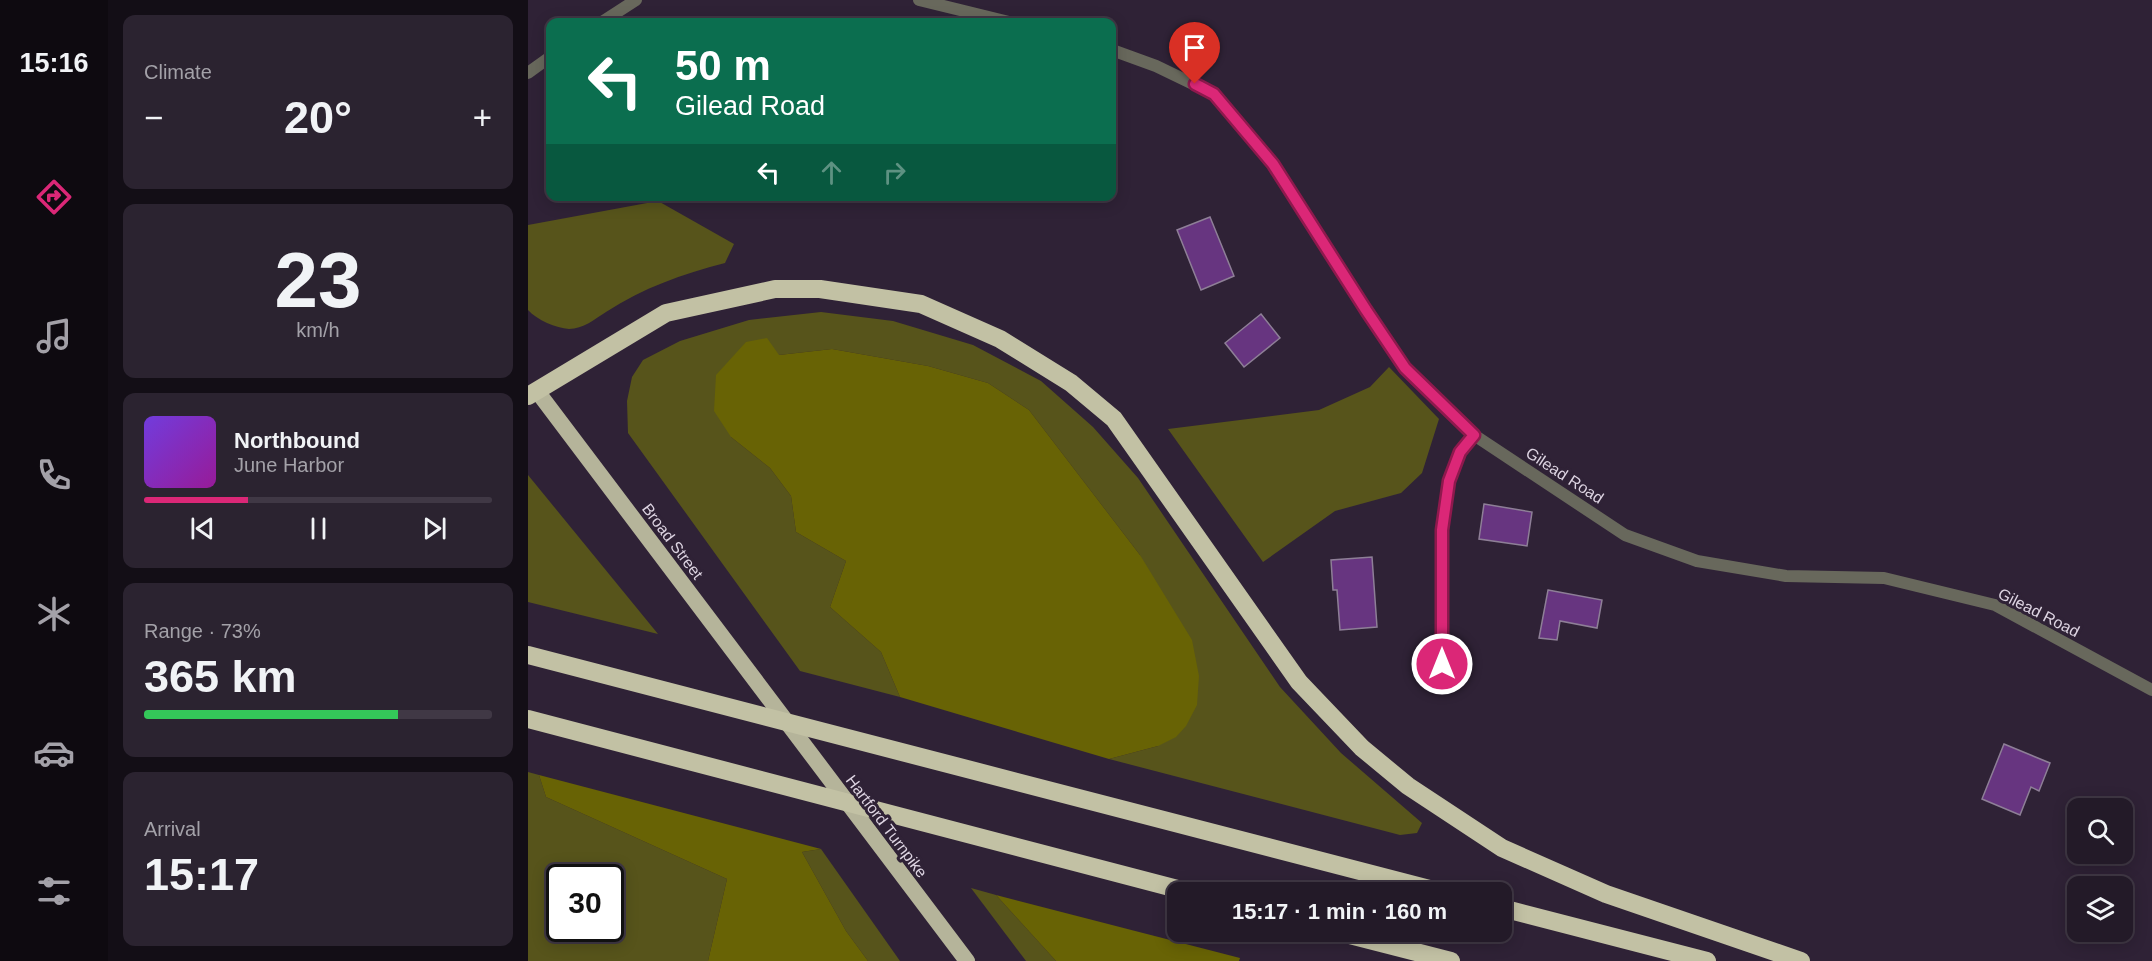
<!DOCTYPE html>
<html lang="en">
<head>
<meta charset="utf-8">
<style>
  body { margin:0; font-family:Arial,sans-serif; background:#2b2330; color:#f1f3f6; height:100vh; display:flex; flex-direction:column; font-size:22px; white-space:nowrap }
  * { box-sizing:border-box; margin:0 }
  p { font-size:20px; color:#a3a1a8 }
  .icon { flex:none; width:33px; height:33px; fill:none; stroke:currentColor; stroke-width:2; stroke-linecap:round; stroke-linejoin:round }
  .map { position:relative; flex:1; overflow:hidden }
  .drawer { display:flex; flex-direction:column; gap:15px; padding:15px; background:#130e16; width:420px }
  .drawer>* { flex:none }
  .hud { position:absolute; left:18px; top:18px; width:570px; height:183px; border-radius:12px; box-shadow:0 3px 15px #0003,0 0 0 2px #403845; background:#0b6e4f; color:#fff; overflow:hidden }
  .fabs { position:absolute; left:1539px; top:798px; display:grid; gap:12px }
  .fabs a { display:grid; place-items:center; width:66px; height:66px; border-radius:12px; background:#231a28; box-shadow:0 3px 15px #0003,0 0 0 2px #403845; font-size:30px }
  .speed { position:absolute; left:18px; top:864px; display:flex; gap:12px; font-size:30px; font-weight:700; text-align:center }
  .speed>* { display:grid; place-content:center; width:78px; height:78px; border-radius:50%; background:#231a28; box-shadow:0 3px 15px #0003,0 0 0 2px #403845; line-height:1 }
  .speed .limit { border:3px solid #111; border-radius:9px; background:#fff; color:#111 }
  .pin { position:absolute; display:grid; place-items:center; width:51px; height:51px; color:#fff; margin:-62px -26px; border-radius:50% 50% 50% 0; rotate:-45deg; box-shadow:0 0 6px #0007 }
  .pin .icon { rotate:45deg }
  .me { position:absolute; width:66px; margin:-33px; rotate:0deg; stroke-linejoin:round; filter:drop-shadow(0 0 4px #0008) }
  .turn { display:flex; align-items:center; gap:21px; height:126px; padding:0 30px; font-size:27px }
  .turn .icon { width:78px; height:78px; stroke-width:2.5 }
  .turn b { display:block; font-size:42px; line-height:51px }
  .lanes { display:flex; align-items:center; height:57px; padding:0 30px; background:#0003; justify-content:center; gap:30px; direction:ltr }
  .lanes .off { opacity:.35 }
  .big { font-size:45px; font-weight:800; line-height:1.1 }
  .drawer .tile { flex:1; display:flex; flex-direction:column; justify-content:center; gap:9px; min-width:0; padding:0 21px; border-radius:12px; background:#2b2330 }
  .drawer .dial { align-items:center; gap:0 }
  .dial b { font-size:78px; line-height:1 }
  .song { display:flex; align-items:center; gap:18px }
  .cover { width:72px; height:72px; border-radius:9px; background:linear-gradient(135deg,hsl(260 70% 55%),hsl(300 70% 35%)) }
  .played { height:6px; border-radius:3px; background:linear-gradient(90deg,#db2777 30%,#403845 30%) }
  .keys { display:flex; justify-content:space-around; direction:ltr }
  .heat { display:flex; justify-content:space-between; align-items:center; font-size:33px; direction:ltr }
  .charge { height:9px; border-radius:4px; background:linear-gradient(90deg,#34c759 73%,#403845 0) }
  .trip { position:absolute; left:639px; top:882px; width:345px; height:60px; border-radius:12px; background:#231a28; box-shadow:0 3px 15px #0003,0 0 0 2px #403845; font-weight:800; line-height:60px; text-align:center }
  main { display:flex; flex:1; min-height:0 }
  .dock { display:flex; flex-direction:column; width:108px; justify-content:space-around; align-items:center; background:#0e0a10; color:#a3a1a8 }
  .dock .icon { width:42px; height:42px }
  .dock .on { color:#db2777 }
  .dock b { font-size:27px; color:#f1f3f6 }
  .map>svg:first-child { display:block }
  .green { fill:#57541b; fill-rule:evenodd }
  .forest { fill:#686305 }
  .building { fill:#673580; stroke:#8e7f97; stroke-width:1.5 }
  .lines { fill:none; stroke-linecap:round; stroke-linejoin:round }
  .minor { stroke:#68685c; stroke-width:12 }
  .trunk { stroke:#b5b49a; stroke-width:16 }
  .motorway { stroke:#c2c1a4; stroke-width:18 }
  .route-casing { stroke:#8e194d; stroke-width:15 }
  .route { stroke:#db2777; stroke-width:10 }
  .labels { text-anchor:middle; stroke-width:6; stroke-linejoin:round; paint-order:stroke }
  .street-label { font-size:16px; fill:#ddd4e2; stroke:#2f2236 }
</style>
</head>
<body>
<main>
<nav class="dock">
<b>15:16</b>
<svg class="icon on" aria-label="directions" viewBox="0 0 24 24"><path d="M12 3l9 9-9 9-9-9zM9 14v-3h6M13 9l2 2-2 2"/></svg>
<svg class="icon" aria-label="music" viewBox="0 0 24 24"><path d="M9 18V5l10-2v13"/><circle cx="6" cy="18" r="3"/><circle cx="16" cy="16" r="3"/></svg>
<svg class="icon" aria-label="phone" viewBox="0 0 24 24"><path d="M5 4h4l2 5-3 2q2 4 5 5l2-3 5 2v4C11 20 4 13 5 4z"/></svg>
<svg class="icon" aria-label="climate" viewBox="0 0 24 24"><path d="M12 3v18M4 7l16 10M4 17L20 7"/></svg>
<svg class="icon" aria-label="car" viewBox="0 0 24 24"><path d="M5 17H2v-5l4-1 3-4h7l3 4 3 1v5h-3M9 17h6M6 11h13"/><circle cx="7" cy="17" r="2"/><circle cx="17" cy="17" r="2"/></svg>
<svg class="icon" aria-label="filters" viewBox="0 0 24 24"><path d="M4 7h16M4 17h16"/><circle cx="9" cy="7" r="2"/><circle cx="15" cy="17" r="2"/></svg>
</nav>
<section class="drawer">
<div class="tile"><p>Climate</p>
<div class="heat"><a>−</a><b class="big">20°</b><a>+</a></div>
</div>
<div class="tile dial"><b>23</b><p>km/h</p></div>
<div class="tile">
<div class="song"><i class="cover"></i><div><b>Northbound</b><p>June Harbor</p></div></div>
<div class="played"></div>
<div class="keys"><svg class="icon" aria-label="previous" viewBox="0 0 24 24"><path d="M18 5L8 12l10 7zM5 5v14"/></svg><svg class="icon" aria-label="pause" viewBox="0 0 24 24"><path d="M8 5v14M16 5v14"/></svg><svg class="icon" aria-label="next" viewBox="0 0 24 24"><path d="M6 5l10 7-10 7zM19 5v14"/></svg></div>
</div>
<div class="tile"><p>Range · 73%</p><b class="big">365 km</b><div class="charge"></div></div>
<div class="tile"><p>Arrival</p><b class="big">15:17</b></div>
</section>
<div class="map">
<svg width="1624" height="961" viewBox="0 0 1624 961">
  <rect width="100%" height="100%" fill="#2f2236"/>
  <!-- green -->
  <g class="green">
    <path d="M130,201L206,244L197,263C154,274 115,288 78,312C67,319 55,329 41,329C28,328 9,320 0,310V225Z"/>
    <polygon points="293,312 365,321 445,345 513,381 565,427 610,478 752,687 813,753 894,823 889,833 872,835 581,759 630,746 612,555 501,410 460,383 400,366 304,349 251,355 203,437 242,468 263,496 268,532 318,561 302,607 353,652 372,697 272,671 100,433 99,401 104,377 115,360 152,341 221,320"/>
    <polygon points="861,367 911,419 894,473 873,493 807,511 735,562 640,429 791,410 842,387"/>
    <polygon points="0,475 130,634 0,602"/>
    <path d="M0,772L11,775L18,797L199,879L180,961H0ZM32,878H82V928H32Z"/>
    <polygon points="293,849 372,961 340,961 318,931 274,852"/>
    <polygon points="443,888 468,895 528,961 498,961"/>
  </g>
  <!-- forest -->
  <g class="forest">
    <polygon points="239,338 251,355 304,349 400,366 460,383 501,410 612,555 664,640 671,676 669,705 658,726 648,737 630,746 581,759 372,697 353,652 302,607 318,561 268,532 263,496 242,468 203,437 186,411 188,375 218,342"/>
    <polygon points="11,775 293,849 274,852 318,931 340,961 180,961 199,879 18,797"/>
    <polygon points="468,895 712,958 711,961 528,961"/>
  </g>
  <!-- building -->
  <g class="building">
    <polygon points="682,217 706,276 673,290 649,230"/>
    <polygon points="733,314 752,338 716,367 697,343"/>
    <polygon points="956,504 1004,512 999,546 951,539"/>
    <polygon points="844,557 849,627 812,630 809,590 805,590 803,560"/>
    <polygon points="1020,590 1074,600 1069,628 1032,621 1029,640 1011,638"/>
    <polygon points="1476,744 1522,763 1511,791 1503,787 1492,815 1454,799"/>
  </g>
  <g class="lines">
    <!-- minor -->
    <g class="minor">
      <polyline points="391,0 481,22"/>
      <polyline points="74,22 108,0"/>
      <polyline points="584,50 628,66 686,94 745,163 838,310 877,368 946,435 1097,535 1169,561 1258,576 1356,578 1467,605 1624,690"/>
      <polyline points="0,73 22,57"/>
      <polyline points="914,664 914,530 921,481 932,452 946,435"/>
    </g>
    <!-- trunk -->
    <polyline class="trunk" points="9,391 439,961"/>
    <!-- motorway -->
    <g class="motorway">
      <polyline points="0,396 138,313 247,289 292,289 393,304 472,339 543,383 586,419 771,682 834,748 880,786 974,848 1078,894 1273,961"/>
      <polyline points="0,655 913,892"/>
      <polyline points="0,719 661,892"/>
      <polyline points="974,908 1179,961"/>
      <polyline points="810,932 923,961"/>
    </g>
  </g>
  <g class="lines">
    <!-- route casing -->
    <g class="route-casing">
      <polyline id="route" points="667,84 686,94 745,164 838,310 877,368 946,435 932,452 921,481 914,530 914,664"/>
    </g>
    <!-- route -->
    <use href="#route" class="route"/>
  </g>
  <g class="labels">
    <!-- street labels -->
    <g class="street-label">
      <text transform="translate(1037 475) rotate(33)" y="6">Gilead Road</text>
      <text transform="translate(145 541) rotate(53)" y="6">Broad Street</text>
      <text transform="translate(1511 612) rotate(27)" y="6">Gilead Road</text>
      <text transform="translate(359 826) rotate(53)" y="6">Hartford Turnpike</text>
    </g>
  </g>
</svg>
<div class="fabs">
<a><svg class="icon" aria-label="search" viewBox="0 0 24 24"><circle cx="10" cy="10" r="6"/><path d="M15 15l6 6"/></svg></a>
<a><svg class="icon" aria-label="layers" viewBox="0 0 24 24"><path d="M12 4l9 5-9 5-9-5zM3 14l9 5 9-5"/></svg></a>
</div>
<div class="speed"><div class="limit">30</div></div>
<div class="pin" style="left:667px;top:84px;background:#d93025"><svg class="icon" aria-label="arrive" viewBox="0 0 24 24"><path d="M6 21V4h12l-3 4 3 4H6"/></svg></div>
<svg class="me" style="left:914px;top:664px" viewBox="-20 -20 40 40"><circle r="17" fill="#db2777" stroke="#fff" stroke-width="3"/><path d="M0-11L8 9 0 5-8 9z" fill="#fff"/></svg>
<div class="trip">15:17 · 1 min · 160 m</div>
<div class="hud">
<div class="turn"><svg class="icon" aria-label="left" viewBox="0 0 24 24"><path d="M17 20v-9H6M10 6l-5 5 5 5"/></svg><div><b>50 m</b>Gilead Road</div></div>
<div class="lanes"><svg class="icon" aria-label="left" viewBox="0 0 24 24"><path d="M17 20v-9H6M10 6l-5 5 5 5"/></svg><svg class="icon off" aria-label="ahead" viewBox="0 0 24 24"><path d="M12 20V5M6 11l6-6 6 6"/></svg><svg class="icon off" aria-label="right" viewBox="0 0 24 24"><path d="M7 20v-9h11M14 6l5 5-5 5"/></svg></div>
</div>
</div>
</main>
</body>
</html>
